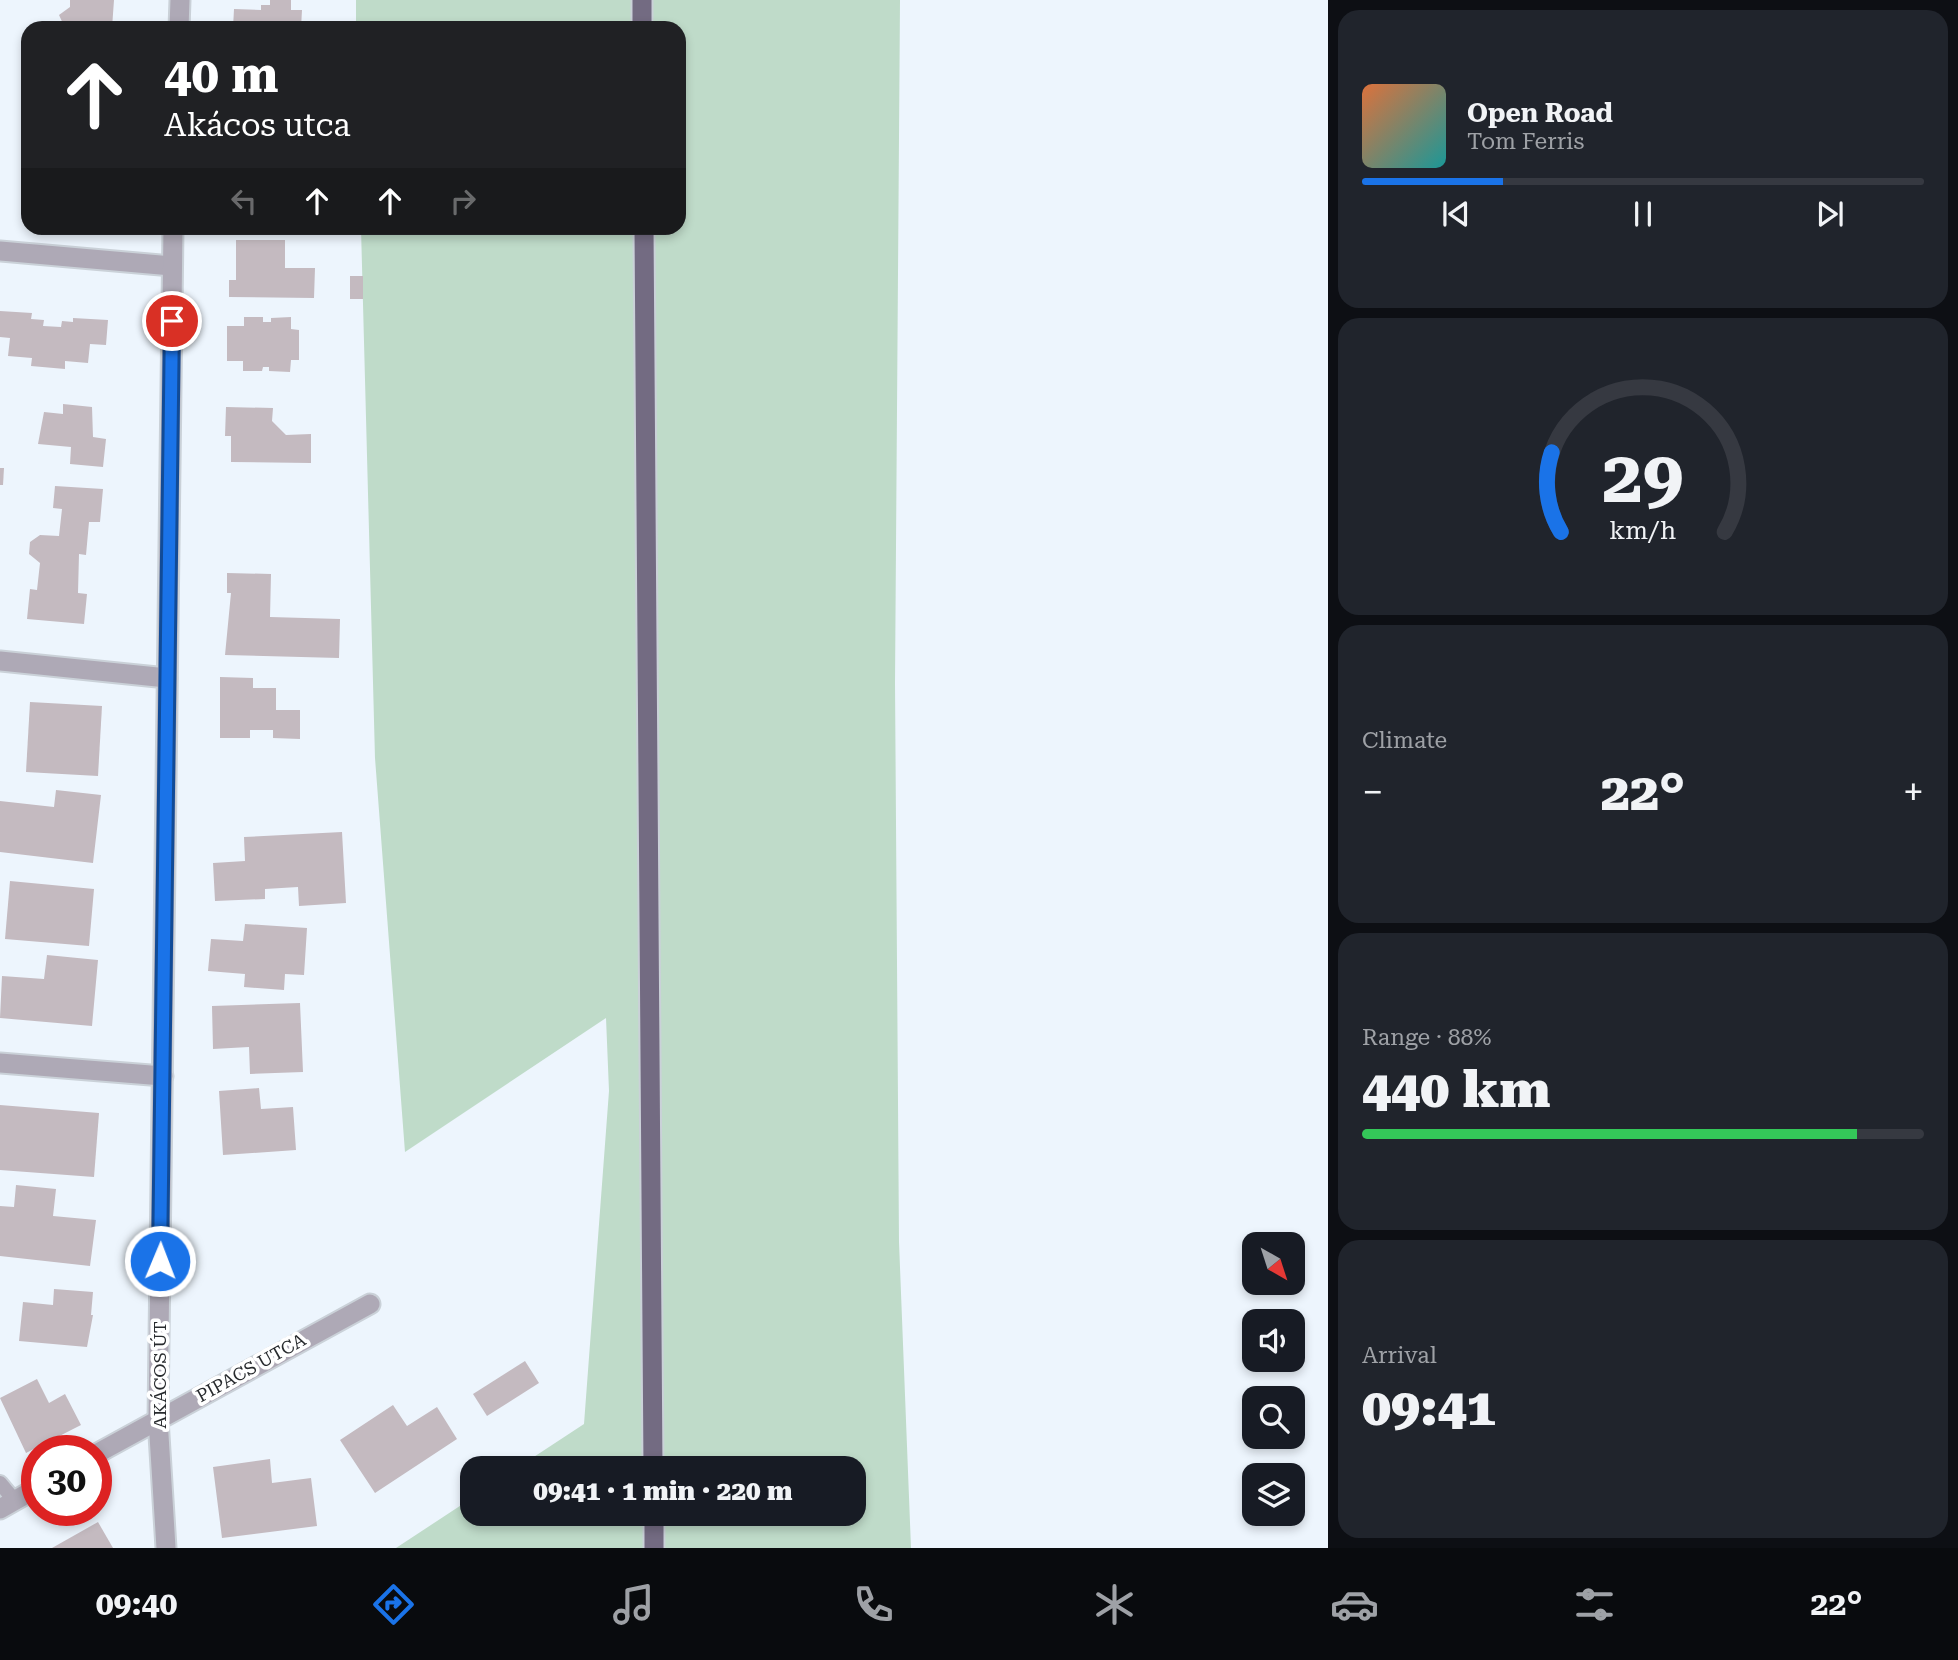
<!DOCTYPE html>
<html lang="en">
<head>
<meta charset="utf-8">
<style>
  body { margin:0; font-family:"Roboto Serif",serif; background:#20242c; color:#f1f3f6; height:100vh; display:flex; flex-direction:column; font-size:26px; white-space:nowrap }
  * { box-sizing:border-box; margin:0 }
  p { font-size:23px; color:#9ea1a6 }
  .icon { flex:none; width:38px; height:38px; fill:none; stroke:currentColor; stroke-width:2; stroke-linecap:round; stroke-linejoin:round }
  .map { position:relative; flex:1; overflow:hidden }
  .drawer { display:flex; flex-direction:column; gap:10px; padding:10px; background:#0d0f14; width:630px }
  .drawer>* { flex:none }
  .top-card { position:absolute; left:21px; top:21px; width:665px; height:214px; border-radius:21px; box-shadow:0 4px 10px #0003; background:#202124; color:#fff; overflow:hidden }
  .needle { width:46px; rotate:141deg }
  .tools { position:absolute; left:1242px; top:1232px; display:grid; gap:14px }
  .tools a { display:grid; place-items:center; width:63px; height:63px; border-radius:14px; background:#171b24; box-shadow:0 4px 10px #0003; font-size:35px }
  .speed { position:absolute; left:21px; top:1435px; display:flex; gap:14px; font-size:35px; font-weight:700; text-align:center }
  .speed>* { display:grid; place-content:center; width:91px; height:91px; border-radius:50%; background:#171b24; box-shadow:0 4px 10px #0003; line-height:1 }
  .speed .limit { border:10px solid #d22; background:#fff; color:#111 }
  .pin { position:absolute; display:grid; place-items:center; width:60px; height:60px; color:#fff; margin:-30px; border:4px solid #fff; border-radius:50%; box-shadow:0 2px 7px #0007 }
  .me { position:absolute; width:77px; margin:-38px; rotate:1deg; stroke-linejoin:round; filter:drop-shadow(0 0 5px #0008) }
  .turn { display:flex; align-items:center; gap:24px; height:147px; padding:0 28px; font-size:32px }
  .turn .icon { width:91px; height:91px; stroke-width:2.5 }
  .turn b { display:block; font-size:49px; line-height:60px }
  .lanes { display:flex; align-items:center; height:66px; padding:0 28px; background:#0003; justify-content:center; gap:35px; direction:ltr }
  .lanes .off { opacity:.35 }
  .big { font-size:52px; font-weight:800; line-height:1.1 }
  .drawer .tile { flex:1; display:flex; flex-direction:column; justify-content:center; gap:10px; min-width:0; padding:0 24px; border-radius:21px; background:#20242c }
  .drawer .dial { align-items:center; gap:0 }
  .dial svg { height:182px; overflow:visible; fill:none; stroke:#363941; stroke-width:7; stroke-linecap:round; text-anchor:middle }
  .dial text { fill:#f1f3f6; stroke:none }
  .song { display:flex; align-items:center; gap:21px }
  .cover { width:84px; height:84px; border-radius:10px; background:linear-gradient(135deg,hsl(20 70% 55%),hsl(180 70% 35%)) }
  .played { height:7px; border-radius:4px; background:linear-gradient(90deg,#1a73e8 25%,#363941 25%) }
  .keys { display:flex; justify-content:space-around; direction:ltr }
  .heat { display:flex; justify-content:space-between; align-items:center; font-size:38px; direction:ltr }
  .charge { height:10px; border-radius:5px; background:linear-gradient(90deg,#34c759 88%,#363941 0) }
  .trip { position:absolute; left:460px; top:1456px; width:406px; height:70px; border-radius:21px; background:#171b24; box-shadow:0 4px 10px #0003; font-weight:800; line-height:70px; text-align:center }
  .tabs { display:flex; height:112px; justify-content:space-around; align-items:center; background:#090b0e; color:#9ea1a6 }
  .tabs .icon { width:49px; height:49px }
  .tabs .active { color:#1a73e8 }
  .tabs b { font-size:32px; color:#f1f3f6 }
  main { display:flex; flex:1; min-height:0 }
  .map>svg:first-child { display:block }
  .green { fill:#bfdbc9 }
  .building { fill:#c4bac0 }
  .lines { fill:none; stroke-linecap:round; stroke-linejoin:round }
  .service-casing { stroke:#cad1d8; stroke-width:18 }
  .minor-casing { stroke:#cad1d8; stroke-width:23 }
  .primary-casing { stroke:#cad1d8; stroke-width:23 }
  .service { stroke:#aea9b6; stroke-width:14 }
  .minor { stroke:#aea9b6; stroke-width:19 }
  .primary { stroke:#736b82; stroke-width:19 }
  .route-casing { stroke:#114b97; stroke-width:18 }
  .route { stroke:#1a73e8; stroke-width:12 }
  .labels { text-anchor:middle; stroke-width:7; stroke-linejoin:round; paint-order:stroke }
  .street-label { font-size:18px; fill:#282b2e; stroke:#fff }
</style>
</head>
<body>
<main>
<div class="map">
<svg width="1328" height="1548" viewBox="0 0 1328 1548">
  <rect width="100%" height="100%" fill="#edf5fd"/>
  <!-- green -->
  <polygon class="green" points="356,0 900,0 895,683 899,1242 911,1548 396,1548 472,1498 472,1514 854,1514 854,1468 517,1468 584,1424 609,1091 606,1018 405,1152 375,758 361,228 679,228 679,28 356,28"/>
  <!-- building -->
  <g class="building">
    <polygon points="70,0 114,0 112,28 65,28 59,15 70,7"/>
    <polygon points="270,0 291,0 291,10 302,10 301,28 233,28 234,9 261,10 261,5 270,5"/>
    <polygon points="236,240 285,240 285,268 315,268 314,298 229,297 229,280 236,280"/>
    <rect x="350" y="276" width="13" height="23"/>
    <polygon points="0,311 32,313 31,319 44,320 43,326 61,327 62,321 73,322 73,318 108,320 106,345 90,344 88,363 65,361 65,369 31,366 32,358 8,356 10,338 0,337"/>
    <polygon points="244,317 263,317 263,322 271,322 271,318 291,317 291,329 299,330 299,360 291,360 290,372 269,371 269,367 263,367 262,371 243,371 243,361 227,361 227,326 244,326"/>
    <polygon points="63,404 92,407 93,437 106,439 103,467 70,464 71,447 38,444 44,412 63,414"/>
    <polygon points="226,407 273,408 272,421 286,435 311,434 311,463 231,462 231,436 225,436"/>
    <polygon points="0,468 4,468 3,485 0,485"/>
    <polygon points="55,486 103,489 100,522 89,522 86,555 79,554 78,593 87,594 84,624 27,619 30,589 37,590 40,563 29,554 30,542 40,535 59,536 62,509 53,508"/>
    <polygon points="227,573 271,574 270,617 340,619 339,658 225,655 231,593 227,593"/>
    <polygon points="220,677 253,678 253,688 276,688 276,710 300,710 300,739 273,738 273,730 250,730 250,738 220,738"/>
    <polygon points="30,702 102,706 98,776 26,772"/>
    <polygon points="56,790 101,795 93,863 0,852 0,801 54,807"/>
    <polygon points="342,832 346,903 299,906 298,887 265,889 265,899 215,901 213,863 245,861 244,837"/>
    <polygon points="10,881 94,889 89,946 5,939"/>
    <polygon points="245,924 307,928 304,975 285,974 284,990 244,987 245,974 208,971 211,939 243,941"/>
    <polygon points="47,955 98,960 92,1026 0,1018 2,976 44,979"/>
    <polygon points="300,1003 303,1072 250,1074 249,1047 213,1049 212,1006"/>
    <polygon points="259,1088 261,1109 293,1107 296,1150 223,1155 219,1091"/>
    <polygon points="0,1105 99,1113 94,1177 0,1170"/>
    <polygon points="16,1185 56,1189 53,1216 96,1220 90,1266 0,1256 0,1206 14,1207"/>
    <polygon points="54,1289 93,1292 91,1315 93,1315 87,1347 19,1341 23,1302 53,1305"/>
    <polygon points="525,1361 539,1383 487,1416 473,1394"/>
    <polygon points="37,1379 49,1403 65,1394 81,1425 26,1453 0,1398"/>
    <polygon points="393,1405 407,1426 437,1407 457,1439 375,1493 340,1440"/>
    <polygon points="270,1459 272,1483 311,1478 317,1526 222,1538 213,1467"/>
    <polygon points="98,1522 113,1548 52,1548"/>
  </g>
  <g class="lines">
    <!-- service casing -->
    <g class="service-casing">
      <polyline id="service" points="0,1483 15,1501"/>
    </g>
    <!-- minor casing -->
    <g class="minor-casing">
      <g id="minor">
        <polyline points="179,28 180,0"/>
        <polyline points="0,251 172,266"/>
        <polyline points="0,661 167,678"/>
        <polyline points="0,1063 163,1076"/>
        <polyline points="96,1454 370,1304"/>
        <polyline points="0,1509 37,1488"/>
        <polyline points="166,1548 158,1419 173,228"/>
      </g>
    </g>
    <!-- primary casing -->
    <g class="primary-casing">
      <g id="primary">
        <polyline points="642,0 642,28"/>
        <polyline points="644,228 653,1468"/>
        <polyline points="654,1514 654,1548"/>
      </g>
    </g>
    <!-- service -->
    <use href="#service" class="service"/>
    <!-- minor -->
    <use href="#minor" class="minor"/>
    <!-- primary -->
    <use href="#primary" class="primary"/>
  </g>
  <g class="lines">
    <!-- route casing -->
    <g class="route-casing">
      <polyline id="route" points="160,1261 172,321"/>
    </g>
    <!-- route -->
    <use href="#route" class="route"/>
  </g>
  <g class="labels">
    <!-- street labels -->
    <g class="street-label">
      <text transform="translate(251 1368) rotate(-29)" y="6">PIPACS UTCA</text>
      <text transform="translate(160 1375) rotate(-90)" y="6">AKÁCOS ÚT</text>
    </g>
  </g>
</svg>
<div class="tools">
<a><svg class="needle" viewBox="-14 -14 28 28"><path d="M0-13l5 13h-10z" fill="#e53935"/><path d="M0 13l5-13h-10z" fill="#9ea1a6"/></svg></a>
<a><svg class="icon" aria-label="sound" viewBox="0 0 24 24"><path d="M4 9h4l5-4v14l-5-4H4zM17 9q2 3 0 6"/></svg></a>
<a><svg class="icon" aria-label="search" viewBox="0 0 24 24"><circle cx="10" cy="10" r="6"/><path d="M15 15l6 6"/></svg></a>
<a><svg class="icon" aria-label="layers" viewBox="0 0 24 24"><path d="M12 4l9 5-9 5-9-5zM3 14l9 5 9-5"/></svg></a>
</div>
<div class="speed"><div class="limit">30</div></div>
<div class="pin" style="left:172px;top:321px;background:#d93025"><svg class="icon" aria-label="arrive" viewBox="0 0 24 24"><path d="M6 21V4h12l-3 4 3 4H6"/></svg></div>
<svg class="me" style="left:160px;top:1261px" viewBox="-20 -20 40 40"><circle r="17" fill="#1a73e8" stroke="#fff" stroke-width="3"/><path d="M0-11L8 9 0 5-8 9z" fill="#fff"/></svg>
<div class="trip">09:41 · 1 min · 220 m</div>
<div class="top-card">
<div class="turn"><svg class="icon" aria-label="ahead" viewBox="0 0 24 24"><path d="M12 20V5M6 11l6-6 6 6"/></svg><div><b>40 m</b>Akácos utca</div></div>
<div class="lanes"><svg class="icon off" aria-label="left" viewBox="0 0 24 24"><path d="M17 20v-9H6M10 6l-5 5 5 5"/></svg><svg class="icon" aria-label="ahead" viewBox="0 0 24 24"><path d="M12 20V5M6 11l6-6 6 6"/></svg><svg class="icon" aria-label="ahead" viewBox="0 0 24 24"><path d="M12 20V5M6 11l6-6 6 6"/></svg><svg class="icon off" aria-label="right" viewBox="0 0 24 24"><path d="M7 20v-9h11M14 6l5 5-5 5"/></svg></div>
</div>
</div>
<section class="drawer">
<div class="tile">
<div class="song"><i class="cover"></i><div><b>Open Road</b><p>Tom Ferris</p></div></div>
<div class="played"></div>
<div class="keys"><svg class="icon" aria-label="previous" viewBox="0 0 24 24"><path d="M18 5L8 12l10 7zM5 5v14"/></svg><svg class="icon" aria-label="pause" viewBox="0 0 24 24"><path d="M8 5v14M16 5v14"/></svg><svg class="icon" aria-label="next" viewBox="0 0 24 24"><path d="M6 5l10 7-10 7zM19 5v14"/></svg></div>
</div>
<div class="tile dial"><svg viewBox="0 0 100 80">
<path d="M14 69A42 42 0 1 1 86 69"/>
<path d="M14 69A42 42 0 0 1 10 34" stroke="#1a73e8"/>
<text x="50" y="56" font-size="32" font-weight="700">29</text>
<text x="50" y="72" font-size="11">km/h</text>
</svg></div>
<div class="tile"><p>Climate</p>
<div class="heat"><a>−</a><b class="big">22°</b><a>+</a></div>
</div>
<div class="tile"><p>Range · 88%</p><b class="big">440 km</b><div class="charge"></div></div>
<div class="tile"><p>Arrival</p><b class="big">09:41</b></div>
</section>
</main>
<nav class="tabs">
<b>09:40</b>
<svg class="icon active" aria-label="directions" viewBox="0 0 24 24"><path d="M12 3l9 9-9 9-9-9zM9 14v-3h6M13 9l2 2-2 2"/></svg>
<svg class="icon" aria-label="music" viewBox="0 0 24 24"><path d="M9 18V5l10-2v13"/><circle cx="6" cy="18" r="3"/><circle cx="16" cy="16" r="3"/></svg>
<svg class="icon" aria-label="phone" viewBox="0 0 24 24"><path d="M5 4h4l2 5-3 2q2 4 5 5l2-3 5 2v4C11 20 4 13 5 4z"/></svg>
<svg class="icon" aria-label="climate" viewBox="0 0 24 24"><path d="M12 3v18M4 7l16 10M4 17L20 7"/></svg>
<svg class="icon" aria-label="car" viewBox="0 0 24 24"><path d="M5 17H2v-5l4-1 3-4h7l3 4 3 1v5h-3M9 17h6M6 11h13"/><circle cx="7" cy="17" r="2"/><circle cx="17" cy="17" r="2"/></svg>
<svg class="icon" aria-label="filters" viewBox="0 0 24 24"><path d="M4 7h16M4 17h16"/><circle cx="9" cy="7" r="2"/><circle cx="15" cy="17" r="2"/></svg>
<b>22°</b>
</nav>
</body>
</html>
